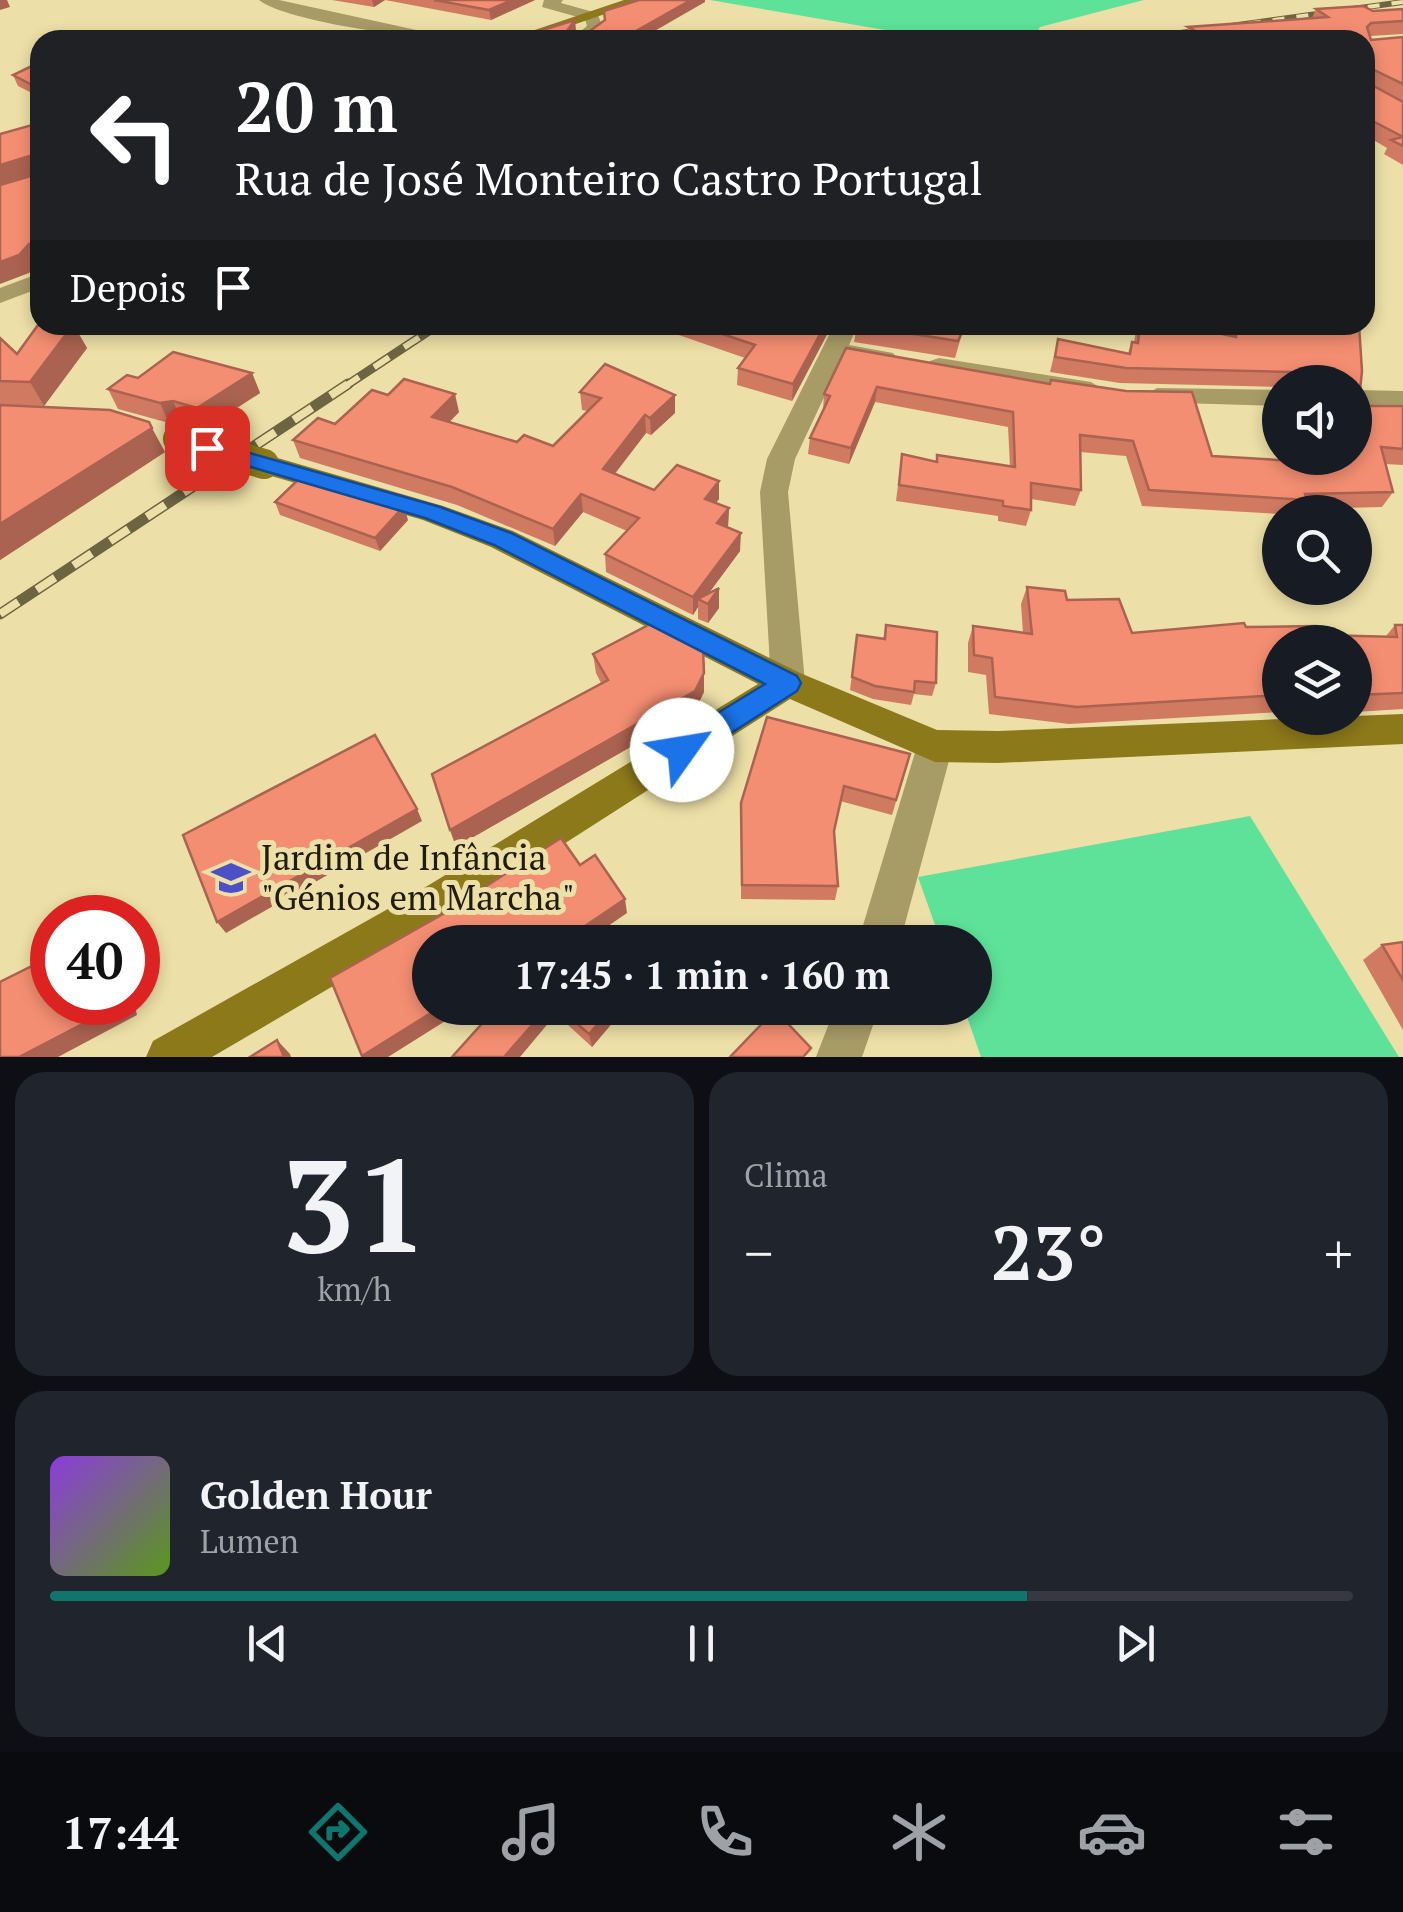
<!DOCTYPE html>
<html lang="pt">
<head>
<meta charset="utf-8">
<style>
  body { margin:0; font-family:"PT Serif",serif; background:#20242c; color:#f1f3f6; height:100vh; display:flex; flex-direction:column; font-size:38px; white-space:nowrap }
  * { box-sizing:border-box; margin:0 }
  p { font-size:32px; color:#9ea1a6 }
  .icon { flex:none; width:55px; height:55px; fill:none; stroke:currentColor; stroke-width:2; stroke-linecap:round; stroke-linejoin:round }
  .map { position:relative; height:1057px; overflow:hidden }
  .panel { display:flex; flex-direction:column; gap:15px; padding:15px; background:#0d0f14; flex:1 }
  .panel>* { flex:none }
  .hud { position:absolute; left:30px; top:30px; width:1345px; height:305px; border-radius:30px; box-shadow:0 5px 15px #0003; background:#202124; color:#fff; overflow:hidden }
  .fabs { position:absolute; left:1262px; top:365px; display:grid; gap:20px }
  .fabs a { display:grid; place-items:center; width:110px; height:110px; border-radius:50%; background:#171b24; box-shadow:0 5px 15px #0003; font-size:50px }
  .speed { position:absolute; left:30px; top:895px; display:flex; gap:20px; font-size:50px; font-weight:700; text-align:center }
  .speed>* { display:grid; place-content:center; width:130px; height:130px; border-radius:50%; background:#171b24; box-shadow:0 5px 15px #0003; line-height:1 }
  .speed .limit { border:15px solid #d22; background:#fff; color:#111 }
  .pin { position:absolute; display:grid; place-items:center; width:85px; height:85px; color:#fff; margin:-42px; border-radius:20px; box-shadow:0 5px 15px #0006 }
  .me { position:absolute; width:110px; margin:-55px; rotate:58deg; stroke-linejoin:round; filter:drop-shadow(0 0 8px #0008) }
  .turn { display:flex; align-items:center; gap:35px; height:210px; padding:0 40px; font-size:45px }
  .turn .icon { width:130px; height:130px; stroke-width:2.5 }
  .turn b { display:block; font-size:70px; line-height:85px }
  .then { display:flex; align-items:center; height:95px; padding:0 40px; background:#0003; gap:20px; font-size:38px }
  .big { font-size:75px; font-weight:600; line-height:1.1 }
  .panel .tile { flex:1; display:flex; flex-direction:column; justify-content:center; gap:15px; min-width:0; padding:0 35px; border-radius:30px; background:#20242c }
  .panel .dial { align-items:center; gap:0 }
  .dial b { font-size:130px; line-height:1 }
  .song { display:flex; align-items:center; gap:30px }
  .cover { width:120px; height:120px; border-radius:15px; background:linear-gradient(135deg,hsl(270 70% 55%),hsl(90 70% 35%)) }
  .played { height:10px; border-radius:5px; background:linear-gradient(90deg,#0f766e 75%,#363941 75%) }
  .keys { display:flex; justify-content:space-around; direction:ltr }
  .heat { display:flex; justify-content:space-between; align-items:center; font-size:55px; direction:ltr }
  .panel .tiles { flex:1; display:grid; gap:15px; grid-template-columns:1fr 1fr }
  .tile:last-child { grid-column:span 2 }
  .trip { position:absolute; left:412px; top:925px; width:580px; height:100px; border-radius:50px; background:#171b24; box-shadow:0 5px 15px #0003; font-weight:600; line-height:100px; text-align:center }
  .menu { display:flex; height:160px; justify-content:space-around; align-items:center; background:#090b0e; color:#9ea1a6 }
  .menu .icon { width:70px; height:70px }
  .menu .active { color:#0f766e }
  .menu b { font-size:45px; color:#f1f3f6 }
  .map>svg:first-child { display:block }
  .green { fill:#5ee299 }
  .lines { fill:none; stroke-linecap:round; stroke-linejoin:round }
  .street { fill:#a79b66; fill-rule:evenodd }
  .secondary { fill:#8c791a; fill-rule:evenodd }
  .rail-far2-casing { stroke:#6d6542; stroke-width:6 }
  .rail-far1-casing { stroke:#6d6542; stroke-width:9 }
  .rail-casing { stroke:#6d6542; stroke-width:11 }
  .rail-far2 { stroke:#ecdfa7; stroke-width:4; stroke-dasharray:12; stroke-linecap:butt }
  .rail-far1 { stroke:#ecdfa7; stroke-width:6; stroke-dasharray:18; stroke-linecap:butt }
  .rail { stroke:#ecdfa7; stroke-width:8; stroke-dasharray:22; stroke-linecap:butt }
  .secondary-bridge { stroke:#8c791a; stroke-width:30 }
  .wall { fill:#d17a62 }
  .shaded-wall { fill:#aa6350 }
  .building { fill:#f38e72; stroke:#aa6350; stroke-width:2.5 }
  .route { fill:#1a73e8; stroke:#114b97; stroke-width:2.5 }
  .labels { text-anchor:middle; stroke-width:10; stroke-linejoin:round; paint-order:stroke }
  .near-poi-label { font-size:35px; fill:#211c06; stroke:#ecdfa7; text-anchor:start }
</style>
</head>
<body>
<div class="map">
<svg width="1403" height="1057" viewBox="0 0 1403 1057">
  <rect width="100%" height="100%" fill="#ecdfa7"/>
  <!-- green -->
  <g class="green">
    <polygon points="710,0 1144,0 1040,27 1036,34 1019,33 997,40 944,40"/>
    <polygon points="1250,816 1399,1057 981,1057 964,1008 975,1008 975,942 941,942 918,877"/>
  </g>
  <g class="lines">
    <!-- street -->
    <g class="street">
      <path d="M259,0H279L462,40C423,40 286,22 259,0Z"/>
      <polygon points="544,0 563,0 561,3 597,13 603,27 588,40 570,40 587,26 585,19 542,7"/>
      <polygon points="40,273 40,288 0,303 0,288"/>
      <polygon points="834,325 858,325 849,345 893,353 897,358 884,366 842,359 795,459 788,492 805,683 800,693 788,697 776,693 771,683 760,492 767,459"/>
      <polygon points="939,358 1091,382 1104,390 1091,398 930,371 926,366 930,361"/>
      <polygon points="1157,388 1280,390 1280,406 1148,402 1144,396"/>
      <polygon points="1355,390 1403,391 1403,407 1355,406"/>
      <polygon points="935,730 948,735 953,746 900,942 858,942 917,746 922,735"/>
      <polygon points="835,1008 879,1008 862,1057 816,1057"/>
    </g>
    <!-- secondary -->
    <g class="secondary">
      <polygon points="624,0 646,0 529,40 505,40"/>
      <polygon points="264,454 443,506 513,531 800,673 937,730 998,731 1403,714 1403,744 998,763 935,762 790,699 439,924 212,1057 146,1057 153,1041 411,896 758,684 491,547 423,520 254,471 250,464 254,457"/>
    </g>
    <!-- rail-far2 casing -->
    <g class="rail-far2-casing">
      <polyline id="rail-far2" points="1130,40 1403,2"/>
    </g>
    <!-- rail-far1 casing -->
    <g class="rail-far1-casing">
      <polyline id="rail-far1" points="344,387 438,325"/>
    </g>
    <!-- rail casing -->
    <g class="rail-casing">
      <polyline id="rail" points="0,614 348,384"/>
    </g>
    <!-- rail-far2 -->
    <use href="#rail-far2" class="rail-far2"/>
    <!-- rail-far1 -->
    <use href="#rail-far1" class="rail-far1"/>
    <!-- rail -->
    <use href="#rail" class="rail"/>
    <!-- secondary-bridge -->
    <polyline class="secondary-bridge" points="178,439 264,464"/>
  </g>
  <!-- wall -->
  <g class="wall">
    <polygon points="332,0 535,0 491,20 385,0 374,7"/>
    <polygon points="1316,9 1373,11 1403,9 1403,34 1370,36 1371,40 1403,37 1403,101 1371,85 1403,102 1403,165 1384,154 1387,148 1365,135 1365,40 1186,34 1188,27 1312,18"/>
    <polygon points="40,62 40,97 18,86 13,75"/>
    <polygon points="40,130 40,263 38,262 29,273 0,185"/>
    <polygon points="38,325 74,325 87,348 44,406 3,405 165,452 0,560 0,338 17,354"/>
    <polygon points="650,325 832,325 792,401 737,385 738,368 745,358"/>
    <polygon points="857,325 957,325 956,326 963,330 955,358 854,342"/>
    <polygon points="1137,325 1179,325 1230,336 1233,325 1359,325 1360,390 1365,406 1403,406 1403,465 1385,464 1393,492 1382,507 1301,509 1300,512 1280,512 1280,514 1142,506 1126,456 1080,452 1081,490 1075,506 1031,499 1031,510 1026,526 998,521 998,516 896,501 902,454 936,462 937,455 1010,466 1008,427 875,402 849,464 808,454 810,438 823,410 824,394 846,348 1212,456 1280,460 1264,409 1272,394 1280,394 1280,458 1355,458 1355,382 1280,382 1280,387 1120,383 1050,372 1058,339 1128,353 1132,342 1134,342"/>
    <polygon points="252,373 260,393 206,428 182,421 169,423 118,409 108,389 138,378"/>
    <polygon points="580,392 675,395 675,413 651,435 646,433 615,474 654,490 719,481 719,499 716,503 729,508 728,527 740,551 708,594 719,608 708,623 698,619 698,607 693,615 606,572 605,554 627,531 583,512 555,546 457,505 300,458 293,440 335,424 388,395 459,412 449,422 517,442 553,446 588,411 582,410"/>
    <polygon points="275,502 408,520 380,551 280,515"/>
    <polygon points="1027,587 1067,600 1132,633 1246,627 1321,635 1386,636 1395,625 1403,625 1403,709 1355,712 1355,642 1280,642 1280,712 1069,724 989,714 986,675 968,672 968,643 973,626 1023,633 1021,604"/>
    <polygon points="886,625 936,683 932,696 914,694 911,705 873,699 850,690 857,635 883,639"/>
    <polygon points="593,654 704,692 695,710 456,847 601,683 596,673"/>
    <polygon points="910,754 892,815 840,801 834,832 838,886 835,900 741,899 741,803"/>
    <polygon points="1403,942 1403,1030 1363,960 1382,945"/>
    <polygon points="496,1008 625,1008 592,1047 556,1014"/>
  </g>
  <!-- shaded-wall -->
  <g class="shaded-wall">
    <polygon points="0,0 7,0 10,7 0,10"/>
    <polygon points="372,0 385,0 374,7"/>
    <polygon points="512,0 535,0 491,20 489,10"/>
    <polygon points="691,0 705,0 705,2 639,40 620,40"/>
    <polygon points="575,20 576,30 569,40 566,32"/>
    <polygon points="30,156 39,173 0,185 0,165"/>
    <polygon points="29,244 38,262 29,273 0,284 0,262"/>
    <polygon points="73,325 87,348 44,406 30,382"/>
    <polygon points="825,325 832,325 792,401 793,384"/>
    <polygon points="252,373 260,393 206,428 197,408"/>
    <polygon points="877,387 875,402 849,464 851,448"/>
    <polygon points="455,394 459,412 437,435 432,417"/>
    <polygon points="675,395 675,413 651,435 650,418"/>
    <polygon points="173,401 182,421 169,423 160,403"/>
    <polygon points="645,415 646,433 604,487 603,469"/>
    <polygon points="152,428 165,452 0,560 0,524"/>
    <polygon points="719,481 719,499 705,517 705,499"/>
    <polygon points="581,494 583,512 555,546 553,529"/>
    <polygon points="404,506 408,520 380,551 375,538"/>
    <polygon points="729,508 728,526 717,541 717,523"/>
    <polygon points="741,533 740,551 703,601 698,599 698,607 693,615 693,597"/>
    <polygon points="719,588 719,608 708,623 708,604"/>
    <polygon points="704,673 704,692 695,710 456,847 450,830"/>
    <polygon points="417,809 422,821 226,933 217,922"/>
    <polygon points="625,899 627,913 585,942 582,928"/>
    <polygon points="568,927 569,942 543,942"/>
    <polygon points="122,1002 134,1002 137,1015 58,1057 19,1057"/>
    <polygon points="439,1008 466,1008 388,1057 363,1057 362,1056"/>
    <polygon points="547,1008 554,1008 556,1014 520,1057 504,1057"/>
    <polygon points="612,1008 625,1008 592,1047 589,1034"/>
    <polygon points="277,1040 290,1054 291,1057 284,1057"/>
  </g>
  <!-- building -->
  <g class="building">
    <polygon points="434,0 512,0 489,10"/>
    <polygon points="639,0 691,0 620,40 510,40 575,20 566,32 587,33 605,20 604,11"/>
    <polygon points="1363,6 1373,11 1403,9 1403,21 1371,23 1367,27 1371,40 1403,37 1403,84 1368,67 1370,84 1403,102 1403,146 1391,140 1403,137 1365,117 1365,40 1144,40 1198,32 1188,27 1328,17 1316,9"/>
    <polygon points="103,33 130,34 136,40 87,40"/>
    <polygon points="40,62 40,89 13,75"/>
    <polygon points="32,125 40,130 40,161 35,162 40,166 40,253 29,244 19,255 0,262 0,185 34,175 35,160 30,156 0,165 0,134"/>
    <polygon points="38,325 73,325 30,382 0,381 0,338 17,354"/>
    <polygon points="696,325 825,325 793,384 738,368 755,345"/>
    <polygon points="857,325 953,325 963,330 958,341"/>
    <polygon points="1140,325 1179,325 1236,337 1237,325 1359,325 1362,371 1360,390 1365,406 1403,406 1403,449 1381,447 1393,492 1305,494 1307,500 1149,490 1133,441 1080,435 1081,490 1031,483 1031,510 1003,506 1003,501 899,485 902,454 937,462 937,455 1015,467 1013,412 877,387 851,448 810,438 830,396 824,394 846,348 1050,384 1051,380 1126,391 1192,392 1212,456 1295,461 1293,458 1355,458 1355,382 1291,382 1291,372 1126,368 1055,357 1058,339 1130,354 1132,342 1138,343"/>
    <polygon points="173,352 252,373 197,408 173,401 160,403 108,389 127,375 138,378"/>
    <polygon points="605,364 675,395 650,418 645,415 603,469 654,490 677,465 719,481 705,499 729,508 717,523 741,533 693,597 605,554 639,518 581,494 553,529 452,487 293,440 318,418 335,424 372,390 388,395 404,379 455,394 432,417 517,442 524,435 553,446 601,398 580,392"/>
    <polygon points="1272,394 1280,394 1280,418"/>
    <polygon points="0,405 110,410 149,422 152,428 0,524"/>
    <polygon points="301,477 404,506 375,538 275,502"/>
    <polygon points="1027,587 1065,591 1067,600 1119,599 1132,633 1244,623 1246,627 1316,626 1321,635 1397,637 1395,625 1403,625 1403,693 1355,695 1355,642 1280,642 1280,695 1077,707 995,697 992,658 974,655 973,626 1032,634"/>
    <polygon points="719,588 708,604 698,599"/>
    <polygon points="660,619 690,634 703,649 704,673 695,691 450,830 432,774 608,680 593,654"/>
    <polygon points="886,625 937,632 936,683 915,681 914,692 875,686 852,677 857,635 885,639"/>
    <polygon points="767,717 910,754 896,800 844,786 834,831 838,886 742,885 741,803"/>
    <polygon points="375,735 417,809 217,922 183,835"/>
    <polygon points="561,838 580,865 595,855 625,899 582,928 599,942 554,942 568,927 543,942 430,942 430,1008 439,1008 362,1056 330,978 443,914"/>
    <polygon points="1403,942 1403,980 1382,945"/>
    <polygon points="52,956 52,1002 123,1003 19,1057 0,1057 0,982"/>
    <polygon points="496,1008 547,1008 504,1057 452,1057"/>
    <polygon points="559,1008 612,1008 589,1034"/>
    <polygon points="775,1010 811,1048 803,1057 730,1057"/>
    <polygon points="277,1040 284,1057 250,1057"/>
  </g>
  <!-- route -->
  <polygon class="route" points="207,441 440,507 511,533 797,676 801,683 797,691 692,758 682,761 672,758 668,750 672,741 765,684 494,545 425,518 200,452 197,448 200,443"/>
  <!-- icons -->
  <defs>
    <g id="school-bare" transform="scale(3)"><path d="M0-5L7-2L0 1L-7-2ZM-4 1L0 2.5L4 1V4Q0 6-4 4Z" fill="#4c4fc5" stroke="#ecdfa7" stroke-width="2.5" paint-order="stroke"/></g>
  </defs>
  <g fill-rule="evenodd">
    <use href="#school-bare" x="231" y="878"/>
  </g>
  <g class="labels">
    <!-- near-poi labels -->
    <g class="near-poi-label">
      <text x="261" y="870">Jardim de Infância<tspan x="261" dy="40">"Génios em Marcha"</tspan></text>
    </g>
  </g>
</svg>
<div class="fabs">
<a><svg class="icon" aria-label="sound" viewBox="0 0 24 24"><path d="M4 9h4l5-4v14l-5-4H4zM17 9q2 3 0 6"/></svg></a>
<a><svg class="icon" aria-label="search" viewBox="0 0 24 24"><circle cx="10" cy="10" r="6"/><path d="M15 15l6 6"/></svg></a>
<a><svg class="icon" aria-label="layers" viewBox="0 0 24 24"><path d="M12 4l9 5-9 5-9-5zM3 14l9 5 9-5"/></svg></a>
</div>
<div class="speed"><div class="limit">40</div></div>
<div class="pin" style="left:207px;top:448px;background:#d93025"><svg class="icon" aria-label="arrive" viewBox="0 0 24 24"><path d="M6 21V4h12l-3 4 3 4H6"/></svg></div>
<svg class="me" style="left:682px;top:750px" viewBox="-20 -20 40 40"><circle r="19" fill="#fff"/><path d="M0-13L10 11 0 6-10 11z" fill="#1a73e8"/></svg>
<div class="trip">17:45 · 1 min · 160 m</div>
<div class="hud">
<div class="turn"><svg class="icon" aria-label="left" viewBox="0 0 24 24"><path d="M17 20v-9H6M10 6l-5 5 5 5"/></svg><div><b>20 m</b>Rua de José Monteiro Castro Portugal</div></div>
<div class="then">Depois<svg class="icon" aria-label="arrive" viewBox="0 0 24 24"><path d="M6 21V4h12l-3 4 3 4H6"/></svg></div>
</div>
</div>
<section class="panel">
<div class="tiles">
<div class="tile dial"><b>31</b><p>km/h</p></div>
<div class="tile"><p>Clima</p>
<div class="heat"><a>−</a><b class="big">23°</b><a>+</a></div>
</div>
<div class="tile">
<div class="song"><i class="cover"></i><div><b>Golden Hour</b><p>Lumen</p></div></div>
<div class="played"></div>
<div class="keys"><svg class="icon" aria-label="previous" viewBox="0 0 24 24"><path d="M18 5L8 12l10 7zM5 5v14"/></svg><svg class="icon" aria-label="pause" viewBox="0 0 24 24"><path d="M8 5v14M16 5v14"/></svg><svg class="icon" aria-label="next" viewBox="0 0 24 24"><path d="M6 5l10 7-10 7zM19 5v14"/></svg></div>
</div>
</div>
</section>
<nav class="menu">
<b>17:44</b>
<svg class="icon active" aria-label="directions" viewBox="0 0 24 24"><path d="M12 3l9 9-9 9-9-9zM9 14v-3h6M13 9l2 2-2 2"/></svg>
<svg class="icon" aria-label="music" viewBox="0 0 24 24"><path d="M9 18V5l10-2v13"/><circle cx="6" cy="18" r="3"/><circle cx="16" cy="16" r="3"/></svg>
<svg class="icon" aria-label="phone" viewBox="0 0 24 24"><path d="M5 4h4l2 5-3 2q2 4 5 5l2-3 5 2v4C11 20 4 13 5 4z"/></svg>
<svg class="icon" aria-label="climate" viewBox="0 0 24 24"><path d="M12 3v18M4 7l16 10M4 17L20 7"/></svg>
<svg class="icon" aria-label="car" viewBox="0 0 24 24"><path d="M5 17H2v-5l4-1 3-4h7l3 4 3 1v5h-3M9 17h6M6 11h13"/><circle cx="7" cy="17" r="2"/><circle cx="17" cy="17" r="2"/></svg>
<svg class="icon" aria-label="filters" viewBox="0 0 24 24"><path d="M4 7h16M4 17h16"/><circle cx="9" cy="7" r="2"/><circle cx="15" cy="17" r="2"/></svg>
</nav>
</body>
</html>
